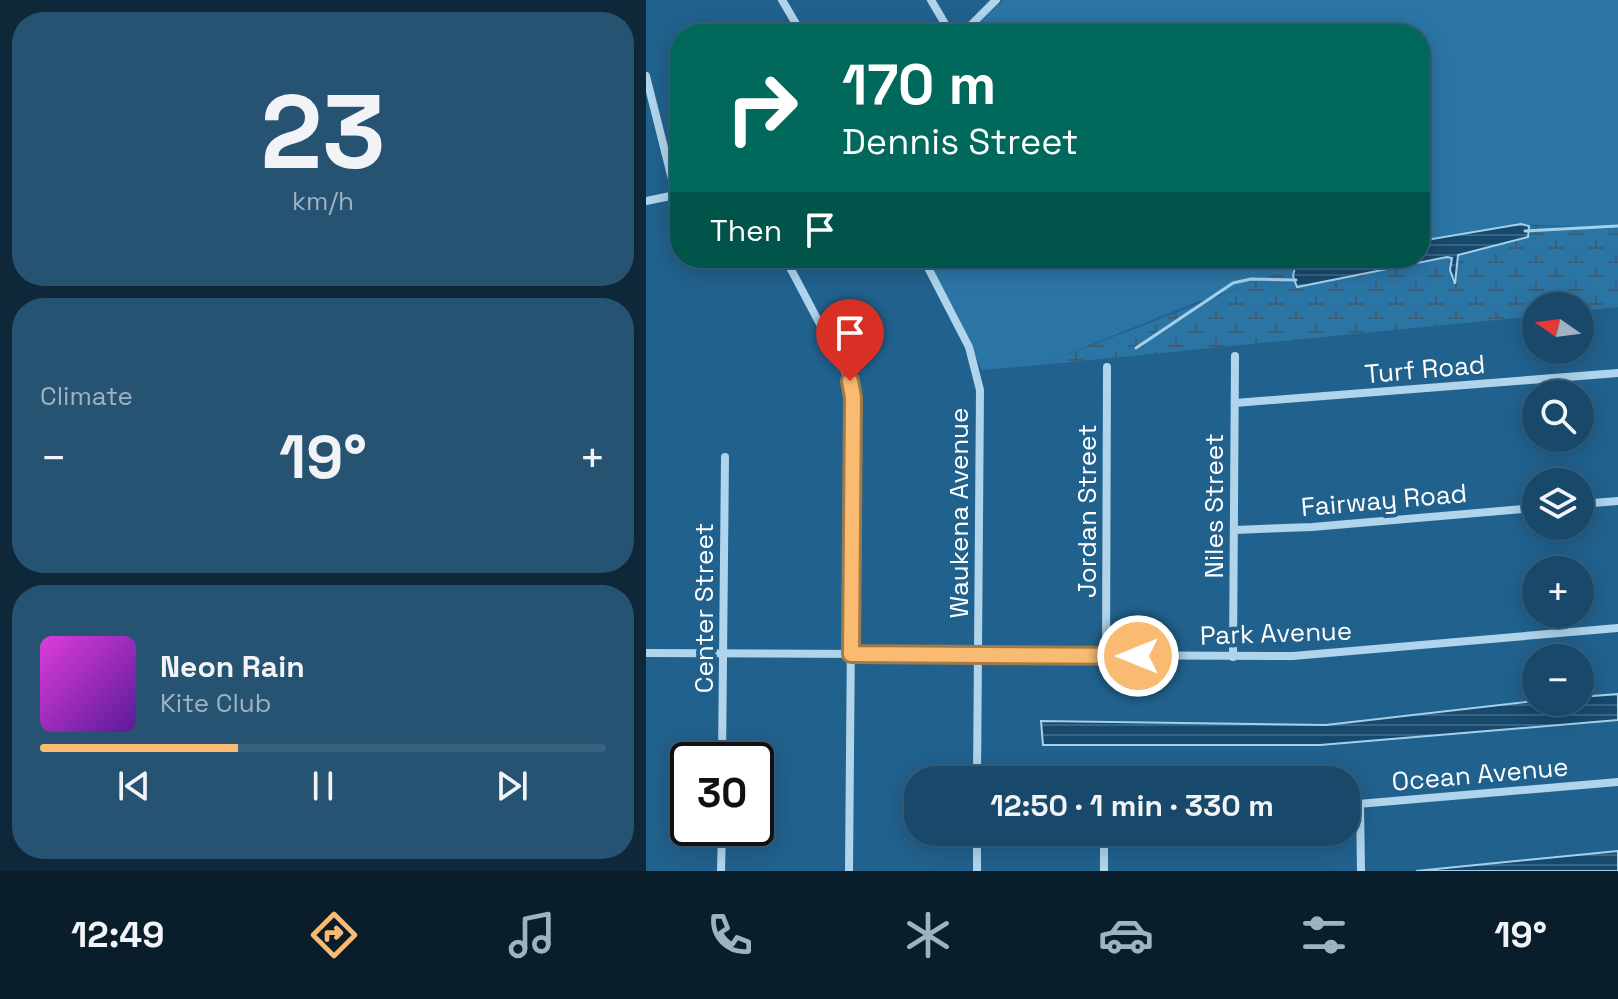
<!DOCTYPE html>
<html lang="en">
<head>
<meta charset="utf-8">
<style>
  body { margin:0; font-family:"Space Grotesk",sans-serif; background:#265372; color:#f1f3f6; height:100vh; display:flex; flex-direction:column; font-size:30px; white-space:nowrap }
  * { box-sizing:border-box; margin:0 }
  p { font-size:26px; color:#9fb2c1 }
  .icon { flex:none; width:44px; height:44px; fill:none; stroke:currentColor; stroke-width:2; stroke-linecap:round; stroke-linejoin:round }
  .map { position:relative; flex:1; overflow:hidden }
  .drawer { display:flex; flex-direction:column; gap:12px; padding:12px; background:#0e283a; width:646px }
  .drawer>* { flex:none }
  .guide { position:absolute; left:24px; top:24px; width:760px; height:244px; border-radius:32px; box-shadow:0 4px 20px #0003,0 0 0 2px #37617e; background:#00695c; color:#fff; overflow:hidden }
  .needle { width:52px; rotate:284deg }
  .controls { position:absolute; left:876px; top:292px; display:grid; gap:16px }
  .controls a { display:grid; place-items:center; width:72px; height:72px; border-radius:50%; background:#19496a; box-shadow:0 4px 20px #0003,0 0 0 2px #37617e; font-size:40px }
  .speed { position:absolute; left:24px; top:742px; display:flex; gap:16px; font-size:40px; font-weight:700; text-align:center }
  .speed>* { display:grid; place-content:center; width:104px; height:104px; border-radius:50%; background:#19496a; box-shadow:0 4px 20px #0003,0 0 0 2px #37617e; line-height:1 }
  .speed .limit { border:4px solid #111; border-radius:12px; background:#fff; color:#111 }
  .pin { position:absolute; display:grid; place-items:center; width:68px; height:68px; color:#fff; margin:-82px -34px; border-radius:50% 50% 50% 0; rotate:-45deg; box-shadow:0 0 8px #0007 }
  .pin .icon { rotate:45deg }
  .me { position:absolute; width:88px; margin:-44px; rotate:270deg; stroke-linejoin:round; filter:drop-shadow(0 0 6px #0008) }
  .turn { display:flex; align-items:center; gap:28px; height:168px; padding:0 40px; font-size:36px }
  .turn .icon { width:104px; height:104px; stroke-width:2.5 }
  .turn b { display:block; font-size:56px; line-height:68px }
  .then { display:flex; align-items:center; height:76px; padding:0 40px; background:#0003; gap:16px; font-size:30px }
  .big { font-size:60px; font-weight:600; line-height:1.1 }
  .drawer .tile { flex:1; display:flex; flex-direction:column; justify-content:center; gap:12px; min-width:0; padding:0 28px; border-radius:32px; background:#265372 }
  .drawer .dial { align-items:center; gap:0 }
  .dial b { font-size:104px; line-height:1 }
  .song { display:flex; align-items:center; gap:24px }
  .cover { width:96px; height:96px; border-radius:12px; background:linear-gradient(135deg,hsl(300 70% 55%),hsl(270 70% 35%)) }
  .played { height:8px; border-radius:4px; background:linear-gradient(90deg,#f8bb71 35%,#37617e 35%) }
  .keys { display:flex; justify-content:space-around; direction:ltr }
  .heat { display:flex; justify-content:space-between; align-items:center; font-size:44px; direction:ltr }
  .trip { position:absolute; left:258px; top:766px; width:456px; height:80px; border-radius:32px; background:#19496a; box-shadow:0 4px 20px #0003,0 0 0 2px #37617e; font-weight:600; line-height:80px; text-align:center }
  .menu { display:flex; height:128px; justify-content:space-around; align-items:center; background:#0a1d2a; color:#9fb2c1 }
  .menu .icon { width:56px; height:56px }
  .menu .on { color:#f8bb71 }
  .menu b { font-size:36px; color:#f1f3f6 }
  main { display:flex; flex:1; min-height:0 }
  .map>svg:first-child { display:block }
  .green { fill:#2b75a5 }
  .wetland { fill:url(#wetland-marsh) }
  .water { fill:url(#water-rules); stroke:#a3d1ed; stroke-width:2 }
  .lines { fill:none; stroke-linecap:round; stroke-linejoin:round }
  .stream { stroke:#a3d1ed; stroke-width:3 }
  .minor { stroke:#afd4eb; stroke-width:8 }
  .route-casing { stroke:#a17a49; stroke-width:20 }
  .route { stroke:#f8bb71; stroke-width:14 }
  .labels { text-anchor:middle; stroke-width:8; stroke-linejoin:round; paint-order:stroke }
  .street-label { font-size:26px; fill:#fff; stroke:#21618d }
</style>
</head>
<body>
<main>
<section class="drawer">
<div class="tile dial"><b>23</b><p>km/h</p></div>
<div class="tile"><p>Climate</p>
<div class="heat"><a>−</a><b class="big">19°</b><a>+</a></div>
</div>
<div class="tile">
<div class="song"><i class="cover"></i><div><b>Neon Rain</b><p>Kite Club</p></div></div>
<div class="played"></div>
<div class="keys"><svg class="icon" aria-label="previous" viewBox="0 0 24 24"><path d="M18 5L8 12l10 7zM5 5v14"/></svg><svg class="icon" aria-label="pause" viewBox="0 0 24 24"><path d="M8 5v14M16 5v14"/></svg><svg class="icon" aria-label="next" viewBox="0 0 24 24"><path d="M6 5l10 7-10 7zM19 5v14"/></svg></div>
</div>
</section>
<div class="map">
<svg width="972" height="871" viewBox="0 0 972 871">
  <defs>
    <pattern id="wetland-marsh" width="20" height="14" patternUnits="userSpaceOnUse" patternTransform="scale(2)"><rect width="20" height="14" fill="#2b75a5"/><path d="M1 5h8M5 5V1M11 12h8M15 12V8" fill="none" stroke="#3d5e74"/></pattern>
    <pattern id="water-rules" width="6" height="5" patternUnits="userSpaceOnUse" patternTransform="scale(2)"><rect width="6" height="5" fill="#17496c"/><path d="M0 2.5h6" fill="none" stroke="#3a6482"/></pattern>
  </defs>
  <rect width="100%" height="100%" fill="#21618d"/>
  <!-- green -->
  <g class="green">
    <polygon points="357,0 972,0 972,229 875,224 774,241 774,34 322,34"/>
    <polygon points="279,258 686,258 551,302 394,365 336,370"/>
  </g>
  <!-- wetland -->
  <polygon class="wetland" points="883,226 972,229 972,307 934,311 934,306 890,306 890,316 394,365 649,267 647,276 652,287 801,257 806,257 805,282 810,281 812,255 882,237"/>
  <!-- water -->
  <g class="water">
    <polygon points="875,224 883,226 882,237 812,255 809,284 804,270 806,258 801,257 651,287 647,276 649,267 686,258 774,258 774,241"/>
    <polygon points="972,694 972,720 674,745 397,745 395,721 680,725 889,701 934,702 934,697"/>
    <polygon points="972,851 972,871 770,871"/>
  </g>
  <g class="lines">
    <!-- stream -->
    <g class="stream">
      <polyline points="879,231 972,226"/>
      <polyline points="490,348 587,283 605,279 650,280"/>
    </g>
    <!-- minor -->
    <g class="minor">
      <polyline points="136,0 156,34"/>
      <polyline points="285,0 305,34"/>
      <polyline points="316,34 350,0"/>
      <polyline points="0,76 30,195"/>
      <polyline points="0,201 34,194"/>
      <polyline points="139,258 204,381 207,397 203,871"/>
      <polyline points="277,258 323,347 334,390 331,780"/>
      <polyline points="589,403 972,373"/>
      <polyline points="934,504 972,501"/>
      <polyline points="588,530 666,527 890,508"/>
      <polyline points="0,653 647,656 972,628"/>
      <polyline points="460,656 461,367"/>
      <polyline points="587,657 589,356"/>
      <polyline points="76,760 79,457"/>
      <polyline points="714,804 715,871"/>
      <polyline points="700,805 972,782"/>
      <polyline points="75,871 76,828"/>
      <polyline points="331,871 331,832"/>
      <polyline points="458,871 458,832"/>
    </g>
  </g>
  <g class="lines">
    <!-- route casing -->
    <g class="route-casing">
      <polyline id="route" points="204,381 207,397 205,654 492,656"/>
    </g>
    <!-- route -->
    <use href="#route" class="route"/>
  </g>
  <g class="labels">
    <!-- street labels -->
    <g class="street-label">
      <text transform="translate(779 369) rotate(-5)" y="9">Turf Road</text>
      <text transform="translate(738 500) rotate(-5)" y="9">Fairway Road</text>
      <text transform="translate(568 506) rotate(-90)" y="9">Niles Street</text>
      <text transform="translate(441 511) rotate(-90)" y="9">Jordan Street</text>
      <text transform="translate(313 513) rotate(-90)" y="9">Waukena Avenue</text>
      <text transform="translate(58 608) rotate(-90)" y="9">Center Street</text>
      <text transform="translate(630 633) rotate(-2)" y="9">Park Avenue</text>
      <text transform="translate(834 774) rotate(-5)" y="9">Ocean Avenue</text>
    </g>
  </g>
</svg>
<div class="controls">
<a><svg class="needle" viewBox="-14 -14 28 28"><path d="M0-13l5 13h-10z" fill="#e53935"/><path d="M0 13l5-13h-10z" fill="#9fb2c1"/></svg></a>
<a><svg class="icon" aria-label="search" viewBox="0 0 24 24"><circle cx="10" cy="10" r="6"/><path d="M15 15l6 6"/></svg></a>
<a><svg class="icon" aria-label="layers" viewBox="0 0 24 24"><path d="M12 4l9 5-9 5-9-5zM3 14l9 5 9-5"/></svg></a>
<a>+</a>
<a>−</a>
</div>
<div class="speed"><div class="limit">30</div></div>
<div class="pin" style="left:204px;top:381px;background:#d93025"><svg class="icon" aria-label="arrive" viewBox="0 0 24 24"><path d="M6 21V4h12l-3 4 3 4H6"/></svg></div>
<svg class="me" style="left:492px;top:656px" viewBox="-20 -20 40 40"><circle r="17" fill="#f8bb71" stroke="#fff" stroke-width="3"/><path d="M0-11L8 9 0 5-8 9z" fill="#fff"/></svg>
<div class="trip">12:50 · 1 min · 330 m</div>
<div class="guide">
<div class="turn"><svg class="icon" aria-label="right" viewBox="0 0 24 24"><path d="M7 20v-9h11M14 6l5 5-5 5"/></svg><div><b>170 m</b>Dennis Street</div></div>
<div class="then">Then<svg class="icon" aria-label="arrive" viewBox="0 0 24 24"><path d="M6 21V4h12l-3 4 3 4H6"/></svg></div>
</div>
</div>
</main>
<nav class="menu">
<b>12:49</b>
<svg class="icon on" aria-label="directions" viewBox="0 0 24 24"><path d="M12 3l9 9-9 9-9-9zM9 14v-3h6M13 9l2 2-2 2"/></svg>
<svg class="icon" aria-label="music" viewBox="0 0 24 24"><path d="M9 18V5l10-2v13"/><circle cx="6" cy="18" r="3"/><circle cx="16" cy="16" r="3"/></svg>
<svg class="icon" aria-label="phone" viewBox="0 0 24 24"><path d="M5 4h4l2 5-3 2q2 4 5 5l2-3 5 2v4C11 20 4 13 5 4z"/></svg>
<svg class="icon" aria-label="climate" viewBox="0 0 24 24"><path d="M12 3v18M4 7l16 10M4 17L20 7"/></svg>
<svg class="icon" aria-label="car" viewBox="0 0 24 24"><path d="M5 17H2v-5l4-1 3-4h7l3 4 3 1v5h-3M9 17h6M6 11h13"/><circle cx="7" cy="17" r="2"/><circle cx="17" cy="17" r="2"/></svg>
<svg class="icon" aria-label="filters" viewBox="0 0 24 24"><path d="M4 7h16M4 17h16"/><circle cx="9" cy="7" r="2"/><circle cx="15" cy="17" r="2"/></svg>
<b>19°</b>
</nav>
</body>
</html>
